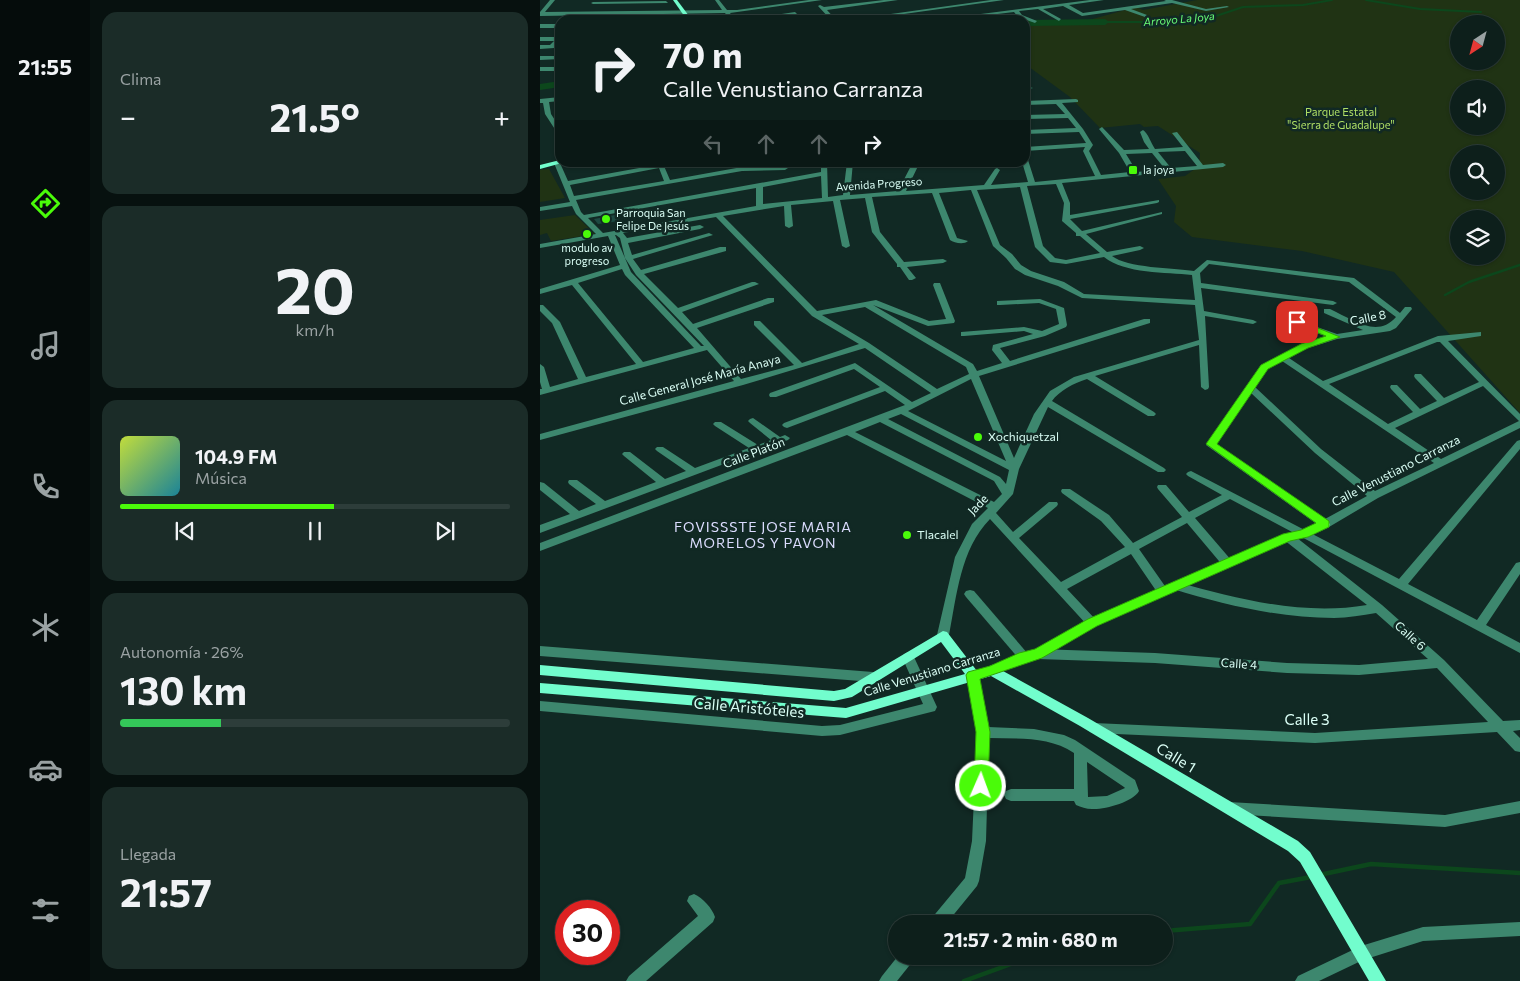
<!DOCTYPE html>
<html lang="es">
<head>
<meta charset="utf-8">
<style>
  body { margin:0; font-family:Commissioner,sans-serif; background:#1b2c28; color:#f1f3f6; height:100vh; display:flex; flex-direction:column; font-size:19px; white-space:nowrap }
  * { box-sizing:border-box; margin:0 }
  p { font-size:16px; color:#9aa2a3 }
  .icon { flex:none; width:28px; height:28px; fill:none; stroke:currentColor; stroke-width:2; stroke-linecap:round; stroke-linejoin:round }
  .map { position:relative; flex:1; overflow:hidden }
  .details { display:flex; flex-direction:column; gap:12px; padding:12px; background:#07110f; width:450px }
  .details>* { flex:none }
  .guide { position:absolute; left:15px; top:15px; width:475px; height:152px; border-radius:15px; box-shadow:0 1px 4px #0004,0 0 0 1px #2d3d3a; background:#0d1f1b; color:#f1f3f6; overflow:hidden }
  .needle { width:32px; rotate:216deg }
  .controls { position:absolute; left:910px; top:15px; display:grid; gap:10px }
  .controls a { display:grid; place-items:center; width:55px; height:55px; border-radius:50%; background:#0d1f1b; box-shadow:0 1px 4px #0004,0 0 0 1px #2d3d3a; font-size:25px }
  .speed { position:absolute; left:15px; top:900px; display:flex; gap:10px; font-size:25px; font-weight:700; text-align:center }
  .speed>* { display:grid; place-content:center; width:65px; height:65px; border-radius:50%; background:#0d1f1b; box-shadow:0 1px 4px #0004,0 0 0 1px #2d3d3a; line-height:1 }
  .speed .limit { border:8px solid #d22; background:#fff; color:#111 }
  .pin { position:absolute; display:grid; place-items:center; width:42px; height:42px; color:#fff; margin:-21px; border-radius:10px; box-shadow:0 2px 8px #0006 }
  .me { position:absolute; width:55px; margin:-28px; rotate:2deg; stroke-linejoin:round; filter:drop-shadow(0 0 4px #0008) }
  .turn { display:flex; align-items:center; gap:18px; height:105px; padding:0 25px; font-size:22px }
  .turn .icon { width:65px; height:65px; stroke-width:2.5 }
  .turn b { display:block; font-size:35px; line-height:42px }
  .lanes { display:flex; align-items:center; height:48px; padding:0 25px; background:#0003; justify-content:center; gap:25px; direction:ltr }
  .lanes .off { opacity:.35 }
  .big { font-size:38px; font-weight:700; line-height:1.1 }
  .details .tile { flex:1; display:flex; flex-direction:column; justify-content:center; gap:8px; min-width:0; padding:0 18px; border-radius:15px; background:#1b2c28 }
  .details .dial { align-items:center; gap:0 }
  .dial b { font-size:65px; line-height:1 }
  .song { display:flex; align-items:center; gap:15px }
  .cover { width:60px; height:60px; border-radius:8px; background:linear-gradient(135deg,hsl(70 70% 55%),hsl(190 70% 35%)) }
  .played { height:5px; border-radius:2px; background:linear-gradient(90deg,#4afb09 55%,#2d3d3a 55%) }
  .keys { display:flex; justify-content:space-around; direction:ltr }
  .heat { display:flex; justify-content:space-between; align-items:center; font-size:28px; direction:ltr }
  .charge { height:8px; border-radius:4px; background:linear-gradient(90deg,#34c759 26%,#2d3d3a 0) }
  .trip { position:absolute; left:348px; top:915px; width:285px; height:50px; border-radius:25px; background:#0d1f1b; box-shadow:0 1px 4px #0004,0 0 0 1px #2d3d3a; font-weight:700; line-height:50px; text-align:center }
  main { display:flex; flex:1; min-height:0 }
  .tabs { display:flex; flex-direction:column; width:90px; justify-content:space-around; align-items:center; background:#050c0b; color:#9aa2a3 }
  .tabs .icon { width:35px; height:35px }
  .tabs .current { color:#4afb09 }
  .tabs b { font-size:22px; color:#f1f3f6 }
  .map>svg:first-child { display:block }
  .green { fill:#203314; fill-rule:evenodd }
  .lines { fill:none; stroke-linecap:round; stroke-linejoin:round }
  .stream-far2 { stroke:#0c471c; stroke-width:2 }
  .stream-far1 { stroke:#0c471c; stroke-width:2.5 }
  .stream { stroke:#0c471c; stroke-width:4.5 }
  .river { fill:#0c471c; fill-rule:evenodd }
  .building { fill:#1d4a42 }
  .street { fill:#3d876e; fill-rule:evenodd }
  .secondary { fill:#72fdcd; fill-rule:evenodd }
  .route { fill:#4afb09; stroke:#30a306 }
  .poi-dot { fill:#4afb09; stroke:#112924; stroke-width:2 }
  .labels { text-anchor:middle; stroke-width:5; stroke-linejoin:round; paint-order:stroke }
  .far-water-label { font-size:11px; font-style:italic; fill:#69fc77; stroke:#112924 }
  .far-park-label { font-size:11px; fill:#b0df65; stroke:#112924 }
  .far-poi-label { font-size:11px; fill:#dafef5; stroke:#112924; text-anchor:start }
  .far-street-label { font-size:11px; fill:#dafef5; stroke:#112924 }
  .street-label { font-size:12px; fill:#dafef5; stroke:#112924 }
  .poi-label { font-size:12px; fill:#dafef5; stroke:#112924; text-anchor:start }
  .neighbourhood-label { font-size:14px; letter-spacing:1px; fill:#dbdcfe; stroke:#112924 }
  .near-street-label { font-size:15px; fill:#dafef5; stroke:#112924 }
</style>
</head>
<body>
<main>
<nav class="tabs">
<b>21:55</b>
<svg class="icon current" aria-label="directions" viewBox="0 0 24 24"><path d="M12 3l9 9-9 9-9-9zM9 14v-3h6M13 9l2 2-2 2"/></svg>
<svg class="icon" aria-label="music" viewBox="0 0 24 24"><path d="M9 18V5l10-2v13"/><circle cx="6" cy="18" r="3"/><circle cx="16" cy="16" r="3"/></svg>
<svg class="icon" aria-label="phone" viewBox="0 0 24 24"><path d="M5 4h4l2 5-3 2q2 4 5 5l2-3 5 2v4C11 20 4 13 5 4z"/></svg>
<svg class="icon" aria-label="climate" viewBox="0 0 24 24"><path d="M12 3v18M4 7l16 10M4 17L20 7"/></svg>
<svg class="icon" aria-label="car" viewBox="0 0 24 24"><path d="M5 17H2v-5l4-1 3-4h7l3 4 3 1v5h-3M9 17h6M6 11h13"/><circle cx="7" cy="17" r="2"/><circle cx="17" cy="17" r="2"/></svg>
<svg class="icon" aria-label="filters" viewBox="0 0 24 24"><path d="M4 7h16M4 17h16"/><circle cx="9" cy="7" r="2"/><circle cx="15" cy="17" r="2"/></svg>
</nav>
<section class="details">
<div class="tile"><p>Clima</p>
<div class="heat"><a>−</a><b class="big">21.5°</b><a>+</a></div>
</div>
<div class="tile dial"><b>20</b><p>km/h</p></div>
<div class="tile">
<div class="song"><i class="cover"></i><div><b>104.9 FM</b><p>Música</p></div></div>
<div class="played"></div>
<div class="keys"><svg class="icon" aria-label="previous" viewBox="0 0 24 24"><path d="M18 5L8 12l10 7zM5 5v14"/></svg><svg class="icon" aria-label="pause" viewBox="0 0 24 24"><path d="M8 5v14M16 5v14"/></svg><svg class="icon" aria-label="next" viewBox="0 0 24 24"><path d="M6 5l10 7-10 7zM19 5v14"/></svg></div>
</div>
<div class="tile"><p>Autonomía · 26%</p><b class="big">130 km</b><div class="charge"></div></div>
<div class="tile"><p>Llegada</p><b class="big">21:57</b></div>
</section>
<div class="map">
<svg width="980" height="981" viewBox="0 0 980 981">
  <rect width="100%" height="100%" fill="#112924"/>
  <!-- green -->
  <g class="green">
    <path d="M657,0H980V413L854,272L762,251L652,237L634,222L636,206L618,179L645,176L659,166L660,153L618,126L604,127L600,124L560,128L530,97L485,64V26L549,20L596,7L603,10ZM919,24H956V61H919ZM919,89H956V126H919ZM919,154H956V191H919ZM919,219H956V256H919Z"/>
    <polygon points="9,169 25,198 0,202 0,170"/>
    <polygon points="35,215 55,234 11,241 7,233 0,235 0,220"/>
  </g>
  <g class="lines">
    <!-- stream-far2 -->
    <g class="stream-far2">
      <polyline points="826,0 880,9 941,12"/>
      <polyline points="565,22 615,22 639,18 673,17 703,7 763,5 792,0"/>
    </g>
    <!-- stream-far1 -->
    <polyline class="stream-far1" points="905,295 929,282 980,265"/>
    <!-- stream -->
    <g class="stream">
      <polyline points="779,875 831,864 980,873"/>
      <polyline points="624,931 710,924 739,883 771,877"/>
      <polyline points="424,981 493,956"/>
    </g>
    <!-- river -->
    <g class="river">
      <polygon points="452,17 463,17 467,20 448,20"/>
      <polygon points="485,20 565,19 569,22 565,25 485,26"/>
      <polygon points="20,81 20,87 0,90 0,84"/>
    </g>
  </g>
  <!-- building -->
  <polygon class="building" points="75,215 80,221 58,224 54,219"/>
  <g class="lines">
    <!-- street -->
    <g class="street">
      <polygon points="10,0 15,0 5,12 182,10 175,0 179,0 187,10 197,10 269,0 282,0 190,13 195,20 190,20 185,13 0,16 0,12"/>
      <polygon points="344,0 358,0 287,10 296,20 291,20 278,6 280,5 284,7"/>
      <polygon points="451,0 464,0 321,20 308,20"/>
      <polygon points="550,0 564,0 529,5 543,13 626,1 624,0 632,0 666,9 687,6 689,7 666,11 632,3 591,9 607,15 605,17 585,10 542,16 523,6 503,9 521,19 519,21 498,9 479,11 482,15 497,21 495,23 478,17 474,12 408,20 394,20"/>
      <polygon points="126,1 128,3 53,4 51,3 53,2"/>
      <polygon points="255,12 257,14 216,20 203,20"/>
      <rect x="0" y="24" width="20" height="4"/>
      <polygon points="0,37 20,37 20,41 14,48 0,49 0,45 10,45 14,41 0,41"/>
      <polygon points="0,56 19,56 20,59 0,60"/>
      <rect x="0" y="67" width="20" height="4"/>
      <polygon points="485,73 490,74 491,75 485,77"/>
      <polygon points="485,86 493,88 485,90"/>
      <polygon points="20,97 20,101 9,102 11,114 20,128 20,135 18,134 5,114 3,103 0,103 0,99"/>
      <path d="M536,99L538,100V102L522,103L543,129L553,145L549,151L561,175L590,172L579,153L559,129L562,127L584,150L609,149L604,142L600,132L603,130C608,133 611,143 615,149L643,147L632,133L637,132L663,165L683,163L686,165L683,167L522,183L530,203V215L619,200V202L617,203L530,219L542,231L622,212V214L546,234L567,252L600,246L604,248L600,250L572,256C587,268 633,268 654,271L667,260L814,278L860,313L865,307H871L872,309L856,328L850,331L797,339L768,348L749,358L783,381L898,336L941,332V336L908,341L980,414V428L838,498L789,527H781L666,445L721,365L762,344L788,337L754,325V321H760L797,334L823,330L784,313V309H790C812,319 837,339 856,317L809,282L669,264L660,273L661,283L793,301L797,303L793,305L661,288L664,311L713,320L717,322L713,324L665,316L669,387L668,389L665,390L661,387L659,345L555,376L614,412L616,414L614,416H608L547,379C534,383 519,391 512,401L624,468L626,470L624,472H618L508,407L479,469L473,494L456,513L473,532L509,502H517L518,504L517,506L479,538L521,582L585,547L561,521L522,493L521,491L522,489H530L569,515L593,543L642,517L618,489L617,487L618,485H626L649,512L682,495L648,476L646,474L648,472L651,471L859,579L977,441L980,440V449L868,584L937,620L976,563L980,562V574L946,625L980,643V653L690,499L655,518L692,561L693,564L692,567H684L647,523L599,549L627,589L629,592L627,595H619L591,554L527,589L556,620L558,623L556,626L552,627L548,626L450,519C420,550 417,595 409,635L407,638L403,639L399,638L397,635L415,557L432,524L448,508L307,435L0,551V543L365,405L345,391L247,428L244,427L242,425L244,423L340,387L314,369L236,397H230L229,395L230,393L315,363L372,402L391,393L325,348L203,385L0,440V434L194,381L167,350L0,395V389H2L0,382V364L4,367L10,387L38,379L12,323L0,311V305H3L20,322L46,377L96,364L32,285L0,294V289L80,265L68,236L0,248V244L56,234L36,214L32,206L0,211V207L30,202L14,163L15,162L20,163L28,181L121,164L124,166L130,180L202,167L245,166L248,168L245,170L202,171L36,200L41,212L44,215L281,172V162H287L288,197L303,195L307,162H313L310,195L358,191L373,162H380L366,191L444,185L455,169L457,168L460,170L451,185L488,182L482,162H485V158L488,160L495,182L555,176L543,151L545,147L485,151V147L546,143L539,132L485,134V130L536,128L528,118L485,119V115L525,114L516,104L485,105V101ZM645,151L657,166L631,168L618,152ZM612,153L625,169L597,172L586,154ZM119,168L124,181L34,196L30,185ZM281,176L282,198L223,204V187ZM516,184L524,203L522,221L536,233V236H540L560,253L526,260L515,258L503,246L487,186ZM480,187L495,247L510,262L526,264L564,257C585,274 626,272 652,275L655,300L544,294L524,282L491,271L481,265L472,254L460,245L437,190ZM216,188V206L63,233L48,218ZM431,190L453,246L466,258L475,269L485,275L518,286L542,298L655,305L659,340L534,377L510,391L494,414L474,458L439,376L610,323V319H604L470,361L460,348L505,336L526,327L527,325L524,308L500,299L457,301V305H460L499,303L516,309L519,324L502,331L484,327L421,332V336H424L484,331L493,334L453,345L452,350L462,363L437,371L433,364L333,305L388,326L414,323L415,321L400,283H394L393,285L406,319L389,321L336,300L277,311L183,216L244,206L245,226L249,228L253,226L251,205L293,201L302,246L306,248L310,246L300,200L325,198L332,232L357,264V267H360L369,280H372L376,278L367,267L403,263L407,261L403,259L364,262L340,232L332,197L392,193L410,240C414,243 424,245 428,241L417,238L399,193ZM176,217L272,316L319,344L262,363L220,321H214V325L254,365L201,379L157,328L234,302V298H228L153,324L142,312L219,284L215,282H212L138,308L104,274L186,251V247H180L101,270L93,259L173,235L169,233L92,255L88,243L160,229L164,227L160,225L87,238L83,233ZM75,235H76L80,238L85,258L96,275L164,346H161L91,272ZM82,269L85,275L154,348L103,362L38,283ZM325,307L426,367L429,374L397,389L329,343L282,315ZM897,342H900L939,382L904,398L881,374H875L874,376L875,378L897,401L880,409L857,385H851L850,387L851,389L873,412L848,424L789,384ZM742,361L894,463L835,491L781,449L715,387L727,369ZM431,379L466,461L368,411ZM943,386L979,421L901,459L855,428ZM711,393L775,453L827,496L785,519L676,444ZM361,414L469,470L466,484L460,477L348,419ZM340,422L454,481L462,494L454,502L315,432Z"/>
      <polygon points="213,418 240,437 245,435 250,438 248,440 0,533 0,525 30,514 0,490 0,482 4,483 39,511 56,504 29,484 28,482 29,480 37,480 65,501 116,482 84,456 82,454 84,452 90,452 125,479 146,471 117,451 115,449 117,447 123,447 155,468 209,448 175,426 173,424 175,422 181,422 218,445 231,440 210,423 208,421 210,419"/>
      <path d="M748,533L752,534L842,605L904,660L963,721L980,720V730L973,731L980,738V752L975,751L957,732L775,743L554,733L550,732L548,728L550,724L554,723L775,733L948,722L897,668L819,675L747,673L615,663L498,659L494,657L492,654L494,651L498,649L615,653L747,663L819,665L888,659L836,613C822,615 808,618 794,618C740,618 685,605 633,589L631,586L633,583L637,582C698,599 763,616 827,605L744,540L743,537Z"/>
      <polygon points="430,590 434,591 488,654 490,657 488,660 484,662 480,660 426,597 424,594 426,591"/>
      <polygon points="0,646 333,672 337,674 339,677 337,680 333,682 0,656"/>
      <polygon points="368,652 372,654 374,657 397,707 395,711 300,735 282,736 0,711 0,701 282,726 300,725 383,704 362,657 364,654"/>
      <path d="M433,670L437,672L439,675L448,727L494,729L524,735L535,740L595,780L599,791C593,802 564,810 552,809C546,809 541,807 536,805L534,801H471L466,799L464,795L466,791L471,789H534V753C509,736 478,739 449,738L446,841L439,881L437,886L406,924H389L391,919L425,878L432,841L437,732L427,675L429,672ZM547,762L584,787L585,788L567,796L548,797Z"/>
      <polygon points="980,801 980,813 905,827 689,814 684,812 682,808 684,804 689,802 905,815"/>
      <path d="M154,894C163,898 172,908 175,917L173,922L106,981H86L89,976L158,916L147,901L149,896Z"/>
      <polygon points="980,922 980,936 883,941 823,960 779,981 755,981 758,976 821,946 883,927"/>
      <polygon points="358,956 375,956 373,961 357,981 339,981 342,976"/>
    </g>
    <!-- secondary -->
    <g class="secondary">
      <polygon points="133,0 137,0 152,20 147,20"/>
      <polygon points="20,160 20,162 22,163 0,169 0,165"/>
      <polygon points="785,520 790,524 789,527 768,537 750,540 556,626 502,657 486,661 463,671 548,718 758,841 770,852 846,981 829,981 760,862 748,851 540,726 451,676 306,718 0,693 0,683 306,708 425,674 401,642 312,697 294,701 0,675 0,665 294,691 305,689 403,631 407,632 437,671 480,654 495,650 548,620 744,534 762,531"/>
    </g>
  </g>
  <!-- route -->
  <polygon class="route" points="754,321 761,321 800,337 768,348 728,369 677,444 789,521 789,527 768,537 750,541 557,626 502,658 440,679 450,732 448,786 446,791 441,793 436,791 434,786 436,732 426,675 428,672 450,666 479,653 495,649 548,619 743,534 761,530 776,523 666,444 721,365 761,344 786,336 754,324"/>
  <!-- markers -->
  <g class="poi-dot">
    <rect x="588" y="165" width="10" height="10" rx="2.5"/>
    <circle cx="66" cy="219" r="5"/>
    <circle cx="47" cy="234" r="5"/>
    <circle cx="438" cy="437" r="5"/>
    <circle cx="367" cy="535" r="5"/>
  </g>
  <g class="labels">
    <!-- far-water labels -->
    <g class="far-water-label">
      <text transform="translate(639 19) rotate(-5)" y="4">Arroyo La Joya</text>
    </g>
    <!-- far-park labels -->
    <g class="far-park-label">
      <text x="801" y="116">Parque Estatal<tspan x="801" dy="13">"Sierra de Guadalupe"</tspan></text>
    </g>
    <!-- far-poi labels -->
    <g class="far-poi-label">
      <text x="603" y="174">la joya</text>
      <text x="76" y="217">Parroquia San<tspan x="76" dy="13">Felipe De Jesús</tspan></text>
      <text x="47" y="252" text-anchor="middle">modulo av<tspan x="47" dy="13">progreso</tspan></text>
    </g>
    <!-- far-street labels -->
    <g class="far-street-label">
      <text transform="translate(339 184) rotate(-4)" y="4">Avenida Progreso</text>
    </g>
    <!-- street labels -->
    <g class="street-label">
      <text transform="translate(828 318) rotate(-11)" y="4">Calle 8</text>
      <text transform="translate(160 380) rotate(-15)" y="4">Calle General José María Anaya</text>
      <text transform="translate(214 453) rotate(-21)" y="4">Calle Platón</text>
      <text transform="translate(856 471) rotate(-27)" y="4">Calle Venustiano Carranza</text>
      <text transform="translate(438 505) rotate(-46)" y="4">Jade</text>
      <text transform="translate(870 636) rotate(42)" y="4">Calle 6</text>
      <text transform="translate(699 664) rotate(4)" y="4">Calle 4</text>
      <text transform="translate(392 672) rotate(-17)" y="4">Calle Venustiano Carranza</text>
    </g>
    <!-- poi labels -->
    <g class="poi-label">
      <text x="448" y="441">Xochiquetzal</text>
      <text x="377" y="539">Tlacalel</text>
    </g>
    <!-- neighbourhood labels -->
    <g class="neighbourhood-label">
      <text x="223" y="532">FOVISSSTE JOSE MARIA<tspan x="223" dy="16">MORELOS Y PAVON</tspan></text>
    </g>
    <!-- near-street labels -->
    <g class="near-street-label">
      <text transform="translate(209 708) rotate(5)" y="5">Calle Aristóteles</text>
      <text x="767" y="725">Calle 3</text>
      <text transform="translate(636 758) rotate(31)" y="5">Calle 1</text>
    </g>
  </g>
</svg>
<div class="controls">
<a><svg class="needle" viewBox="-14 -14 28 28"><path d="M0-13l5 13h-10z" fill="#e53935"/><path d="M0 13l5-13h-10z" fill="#9aa2a3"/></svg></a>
<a><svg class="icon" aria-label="sound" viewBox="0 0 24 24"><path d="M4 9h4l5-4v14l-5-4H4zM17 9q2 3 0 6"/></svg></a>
<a><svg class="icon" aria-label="search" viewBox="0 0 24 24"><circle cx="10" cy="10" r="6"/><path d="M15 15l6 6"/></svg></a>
<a><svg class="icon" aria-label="layers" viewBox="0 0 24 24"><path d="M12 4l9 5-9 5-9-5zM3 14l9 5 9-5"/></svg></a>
</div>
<div class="speed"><div class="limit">30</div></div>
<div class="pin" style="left:757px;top:322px;background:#d93025"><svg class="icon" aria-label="arrive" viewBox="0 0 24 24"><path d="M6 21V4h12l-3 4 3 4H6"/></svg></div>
<svg class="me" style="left:441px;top:786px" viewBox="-20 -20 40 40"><circle r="17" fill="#4afb09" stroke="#fff" stroke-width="3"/><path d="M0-11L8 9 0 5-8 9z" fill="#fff"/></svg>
<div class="trip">21:57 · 2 min · 680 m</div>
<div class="guide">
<div class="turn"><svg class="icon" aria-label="right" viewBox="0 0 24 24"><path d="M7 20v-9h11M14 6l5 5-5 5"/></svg><div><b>70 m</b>Calle Venustiano Carranza</div></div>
<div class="lanes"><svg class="icon off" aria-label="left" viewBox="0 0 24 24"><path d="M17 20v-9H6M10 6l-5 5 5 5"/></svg><svg class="icon off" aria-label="ahead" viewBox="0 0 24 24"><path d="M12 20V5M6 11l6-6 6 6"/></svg><svg class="icon off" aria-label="ahead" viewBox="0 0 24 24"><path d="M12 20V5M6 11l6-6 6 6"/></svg><svg class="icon" aria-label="right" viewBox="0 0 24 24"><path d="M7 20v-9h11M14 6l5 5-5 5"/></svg></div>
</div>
</div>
</main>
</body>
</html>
